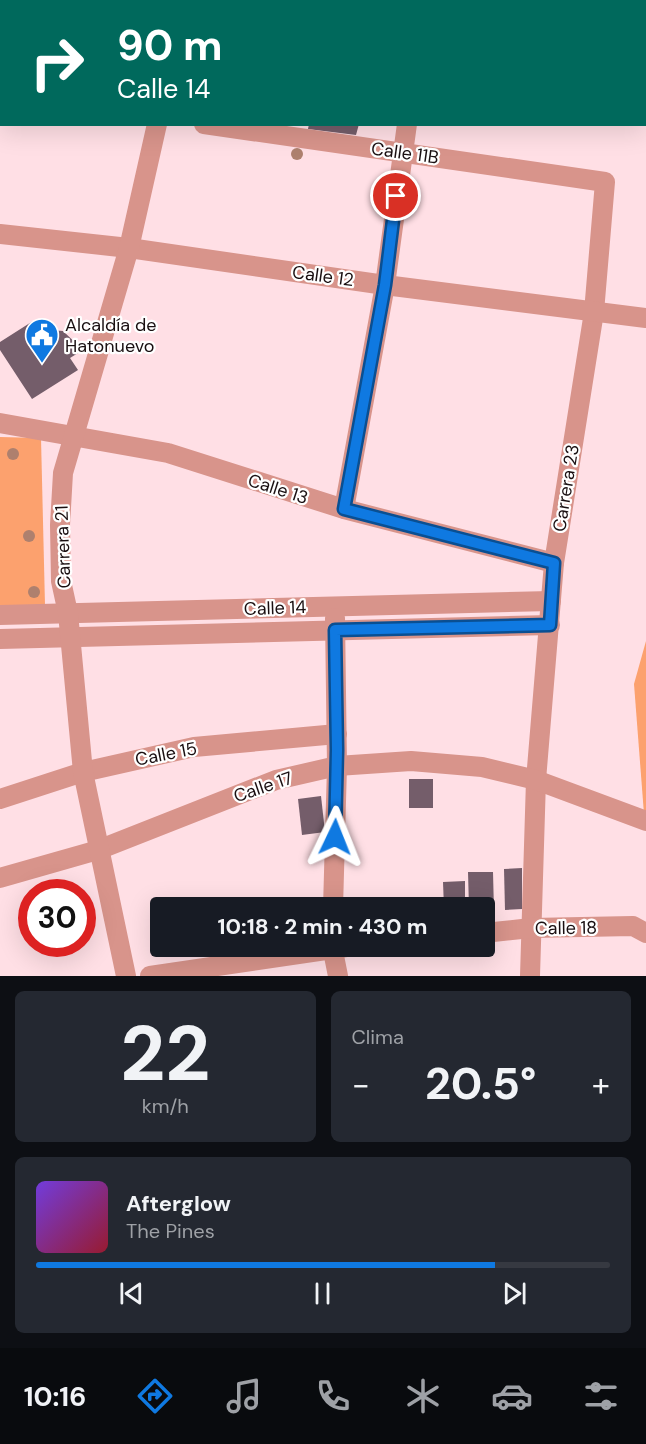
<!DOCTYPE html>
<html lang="es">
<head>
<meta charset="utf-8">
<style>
  body { margin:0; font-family:"DM Sans",sans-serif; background:#242831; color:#f1f3f6; height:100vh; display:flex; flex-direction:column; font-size:22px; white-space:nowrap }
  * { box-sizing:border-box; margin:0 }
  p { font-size:20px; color:#9ea1a6 }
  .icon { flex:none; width:33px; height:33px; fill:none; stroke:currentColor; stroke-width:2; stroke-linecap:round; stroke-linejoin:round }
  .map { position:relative; height:976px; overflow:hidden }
  .details { display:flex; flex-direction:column; gap:15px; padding:15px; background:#0d0f14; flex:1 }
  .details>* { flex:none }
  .banner { position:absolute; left:0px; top:0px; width:646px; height:126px; box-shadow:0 6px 24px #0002; background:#00695c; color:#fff; overflow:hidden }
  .speed { position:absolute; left:18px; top:879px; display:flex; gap:12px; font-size:30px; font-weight:700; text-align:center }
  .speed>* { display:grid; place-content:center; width:78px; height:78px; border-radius:50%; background:#171b24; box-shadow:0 6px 24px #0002; line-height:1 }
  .speed .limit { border:9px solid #d22; background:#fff; color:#111 }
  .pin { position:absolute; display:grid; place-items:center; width:51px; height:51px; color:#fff; margin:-26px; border:3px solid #fff; border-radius:50%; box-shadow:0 2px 6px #0007 }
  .me { position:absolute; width:66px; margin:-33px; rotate:2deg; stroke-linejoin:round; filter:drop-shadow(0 0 4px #0008) }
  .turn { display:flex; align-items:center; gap:21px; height:126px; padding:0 18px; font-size:27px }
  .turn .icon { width:78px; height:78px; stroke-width:2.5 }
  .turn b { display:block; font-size:42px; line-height:51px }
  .big { font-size:45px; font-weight:700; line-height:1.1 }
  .details .widget { flex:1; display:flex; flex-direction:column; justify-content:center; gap:9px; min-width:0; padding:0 21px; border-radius:9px; background:#242831 }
  .details .dial { align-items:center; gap:0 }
  .dial b { font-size:78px; line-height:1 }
  .song { display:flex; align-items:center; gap:18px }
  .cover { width:72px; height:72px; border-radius:9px; background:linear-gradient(135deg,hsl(260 70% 55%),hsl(350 70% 35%)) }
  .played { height:6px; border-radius:3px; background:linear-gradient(90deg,#0f79e1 80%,#363941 80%) }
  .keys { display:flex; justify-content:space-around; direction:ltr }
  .heat { display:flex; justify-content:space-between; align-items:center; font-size:33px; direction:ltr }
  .details .tiles { flex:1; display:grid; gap:15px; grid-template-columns:1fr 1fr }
  .widget:last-child { grid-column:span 2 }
  .trip { position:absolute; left:150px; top:897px; width:345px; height:60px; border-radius:6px; background:#171b24; box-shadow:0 6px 24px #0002; font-weight:700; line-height:60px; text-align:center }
  .menu { display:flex; height:96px; justify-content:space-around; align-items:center; background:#090b0e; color:#9ea1a6 }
  .menu .icon { width:42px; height:42px }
  .menu .selected { color:#0f79e1 }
  .menu b { font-size:27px; color:#f1f3f6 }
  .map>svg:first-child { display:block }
  .green { fill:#fca16e }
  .building { fill:#745d6a }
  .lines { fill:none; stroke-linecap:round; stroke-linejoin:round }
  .minor { stroke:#d8948b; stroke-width:20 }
  .tree { fill:#ae806e }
  .route-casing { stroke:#0a4f92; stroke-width:15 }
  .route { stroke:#0f79e1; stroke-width:10 }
  .labels { text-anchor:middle; stroke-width:4.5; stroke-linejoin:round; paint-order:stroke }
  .street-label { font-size:18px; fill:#190f11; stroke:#fff }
  .poi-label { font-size:18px; fill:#190f11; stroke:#fff; text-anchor:start }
</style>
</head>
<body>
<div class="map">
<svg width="646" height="976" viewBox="0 0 646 976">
  <rect width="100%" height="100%" fill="#ffdfe5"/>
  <!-- green -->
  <g class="green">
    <polygon points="0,437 41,438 45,605 0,607"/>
    <polygon points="646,641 646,814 644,814 634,684"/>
  </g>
  <!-- building -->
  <g class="building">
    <polygon points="309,124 359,124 356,135 308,129"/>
    <polygon points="33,321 38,329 63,331 83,350 70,358 78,370 32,399 0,350 0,342"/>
    <rect x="409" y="779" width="24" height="29"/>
    <polygon points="321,796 325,832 302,835 298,799"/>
    <polygon points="522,868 522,909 505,910 504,869"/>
    <polygon points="468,872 493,872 494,911 484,911 484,908 469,908"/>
    <polygon points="465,881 465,908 444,908 443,882"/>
    <rect x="395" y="901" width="16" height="7"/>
  </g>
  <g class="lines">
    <!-- minor -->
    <g class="minor">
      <polyline points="183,2 184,0"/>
      <polyline points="431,2 431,0"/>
      <polyline points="0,91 2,91"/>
      <polyline points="204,124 605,182 594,312 554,563 536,780 530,976"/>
      <polyline points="0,234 129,248 385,285 646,318"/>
      <polyline points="0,423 168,453 344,509 554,563"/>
      <polyline points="344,509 385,285 407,124"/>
      <polyline points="0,615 551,601"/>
      <polyline points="0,639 550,625"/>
      <polyline points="0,799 83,772 194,747 337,734"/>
      <polyline points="0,878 98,850 276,780 337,766 411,761 482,767 536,780 646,821"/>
      <polyline points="333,908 337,766 335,618"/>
      <polyline points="484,933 531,928 633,926 646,933"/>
      <polyline points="332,946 338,976"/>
      <polyline points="126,976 83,772 68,613 61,581 60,525 63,473 129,248 157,124"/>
      <polyline points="150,976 353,946"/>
    </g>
  </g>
  <!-- trees -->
  <g class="tree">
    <circle cx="297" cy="154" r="6"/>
    <circle cx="13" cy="454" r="6"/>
    <circle cx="29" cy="536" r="6"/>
    <circle cx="34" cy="592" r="6"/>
  </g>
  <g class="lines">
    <!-- route casing -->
    <g class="route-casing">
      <polyline id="route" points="335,837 337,750 335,630 550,625 554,563 344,509 385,285 396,196"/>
    </g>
    <!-- route -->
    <use href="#route" class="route"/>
  </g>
  <!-- icons -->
  <defs>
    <g id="civic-pin" transform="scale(1.725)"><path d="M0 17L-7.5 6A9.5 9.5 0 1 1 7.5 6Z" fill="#0f79e1" stroke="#fff"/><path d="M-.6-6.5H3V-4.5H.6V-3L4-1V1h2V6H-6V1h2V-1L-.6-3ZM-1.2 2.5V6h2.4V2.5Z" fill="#fff"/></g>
  </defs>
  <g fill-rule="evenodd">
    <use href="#civic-pin" x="42" y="335"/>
  </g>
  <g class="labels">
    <!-- street labels -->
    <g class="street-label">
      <text transform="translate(405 153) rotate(8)" y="6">Calle 11B</text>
      <text transform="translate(323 276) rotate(8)" y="6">Calle 12</text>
      <text transform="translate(566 488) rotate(-81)" y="6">Carrera 23</text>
      <text transform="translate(278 489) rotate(18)" y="6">Calle 13</text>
      <text transform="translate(63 547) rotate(-92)" y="6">Carrera 21</text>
      <text transform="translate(275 608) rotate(-2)" y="6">Calle 14</text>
      <text transform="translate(166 754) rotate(-11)" y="6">Calle 15</text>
      <text transform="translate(263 787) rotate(-19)" y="6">Calle 17</text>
      <text transform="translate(566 928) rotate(-1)" y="6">Calle 18</text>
    </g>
    <!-- poi labels -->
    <g class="poi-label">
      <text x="65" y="331">Alcaldía de<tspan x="65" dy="21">Hatonuevo</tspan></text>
    </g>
  </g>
</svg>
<div class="speed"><div class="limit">30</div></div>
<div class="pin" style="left:396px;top:196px;background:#d93025"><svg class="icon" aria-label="arrive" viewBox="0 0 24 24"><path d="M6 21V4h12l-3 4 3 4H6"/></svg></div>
<svg class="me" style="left:335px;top:837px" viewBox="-20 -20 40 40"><path d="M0-17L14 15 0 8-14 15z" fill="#0f79e1" stroke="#fff" stroke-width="4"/></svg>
<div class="trip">10:18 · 2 min · 430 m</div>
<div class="banner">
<div class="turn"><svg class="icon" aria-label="right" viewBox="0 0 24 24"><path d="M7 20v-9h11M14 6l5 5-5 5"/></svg><div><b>90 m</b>Calle 14</div></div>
</div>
</div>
<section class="details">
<div class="tiles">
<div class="widget dial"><b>22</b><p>km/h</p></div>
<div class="widget"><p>Clima</p>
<div class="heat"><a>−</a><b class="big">20.5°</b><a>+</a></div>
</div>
<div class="widget">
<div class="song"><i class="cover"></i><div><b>Afterglow</b><p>The Pines</p></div></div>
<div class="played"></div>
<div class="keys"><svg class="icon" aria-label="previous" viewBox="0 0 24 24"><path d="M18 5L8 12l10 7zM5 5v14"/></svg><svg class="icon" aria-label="pause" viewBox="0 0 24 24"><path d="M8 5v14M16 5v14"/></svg><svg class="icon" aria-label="next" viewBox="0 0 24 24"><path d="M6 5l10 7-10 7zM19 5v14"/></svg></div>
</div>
</div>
</section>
<nav class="menu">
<b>10:16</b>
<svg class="icon selected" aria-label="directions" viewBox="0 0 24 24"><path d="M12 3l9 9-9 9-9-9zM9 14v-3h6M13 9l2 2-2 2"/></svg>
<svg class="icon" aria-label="music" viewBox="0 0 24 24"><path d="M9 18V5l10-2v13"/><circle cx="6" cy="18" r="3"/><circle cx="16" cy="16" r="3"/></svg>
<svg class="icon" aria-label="phone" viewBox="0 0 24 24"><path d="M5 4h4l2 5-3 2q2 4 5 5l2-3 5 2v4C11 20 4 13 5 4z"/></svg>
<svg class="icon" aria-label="climate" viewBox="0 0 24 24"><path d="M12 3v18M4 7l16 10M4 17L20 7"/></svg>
<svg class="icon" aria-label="car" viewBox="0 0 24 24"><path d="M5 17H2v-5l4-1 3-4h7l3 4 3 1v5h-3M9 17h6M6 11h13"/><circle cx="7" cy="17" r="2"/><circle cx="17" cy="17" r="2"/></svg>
<svg class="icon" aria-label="filters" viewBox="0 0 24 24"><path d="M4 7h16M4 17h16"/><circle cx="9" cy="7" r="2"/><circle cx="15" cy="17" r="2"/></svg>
</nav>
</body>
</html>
